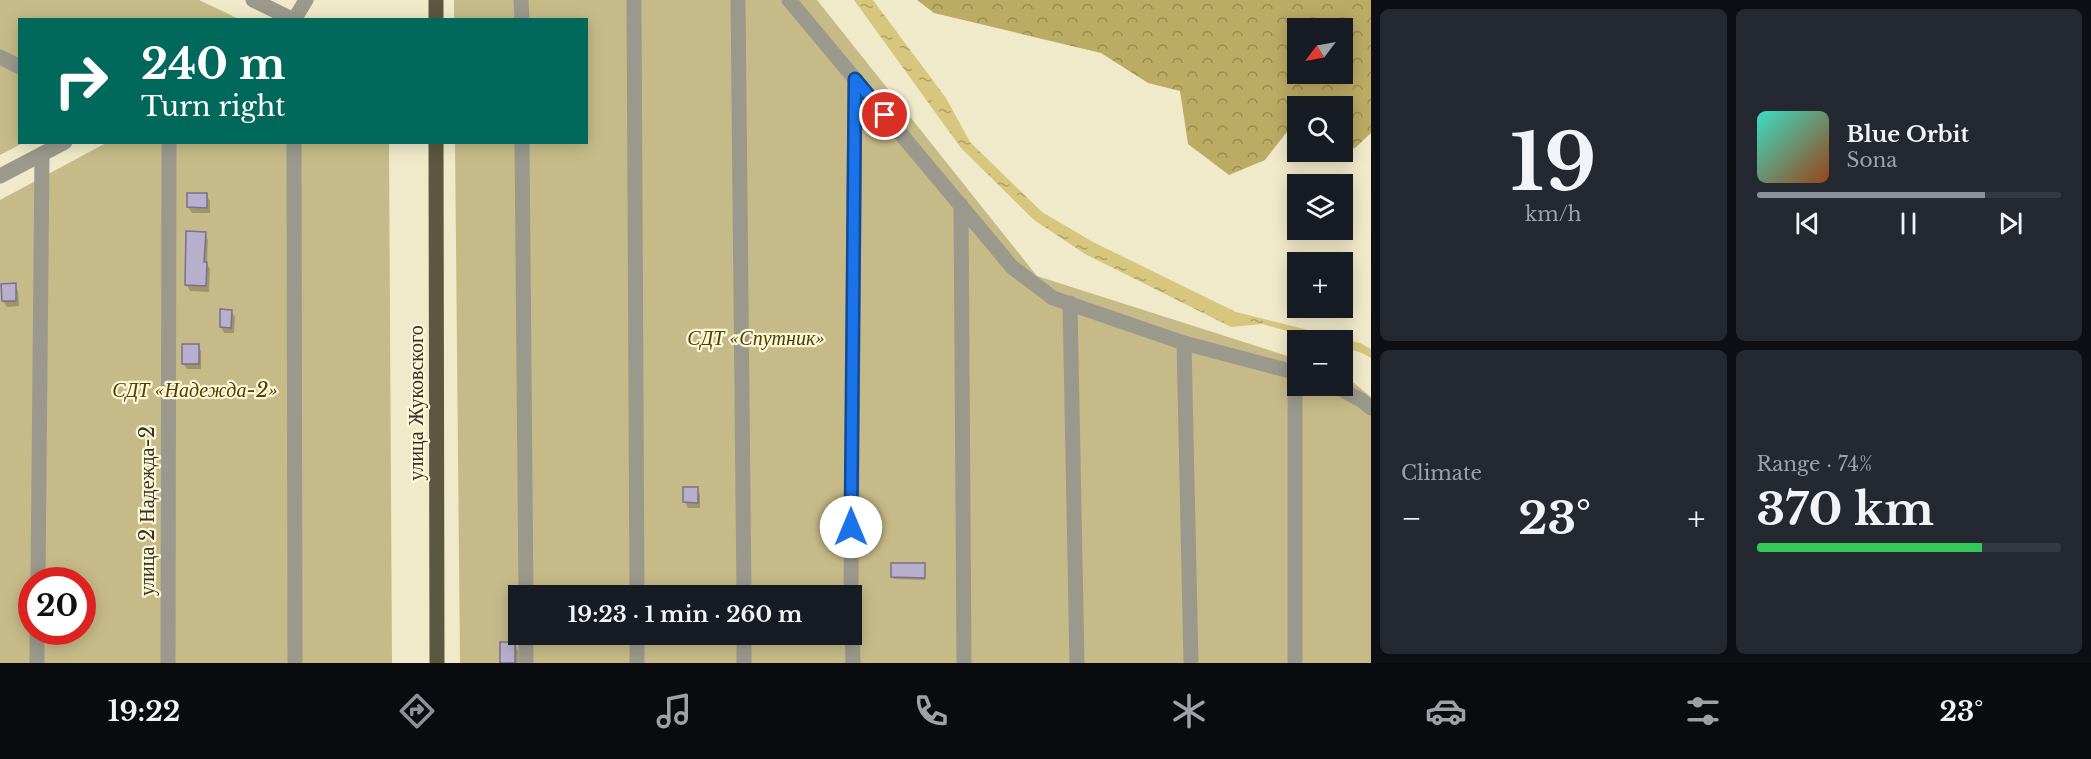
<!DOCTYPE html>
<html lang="en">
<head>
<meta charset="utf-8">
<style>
  body { margin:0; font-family:"Libre Baskerville",serif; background:#242831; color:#f1f3f6; height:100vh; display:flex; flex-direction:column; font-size:22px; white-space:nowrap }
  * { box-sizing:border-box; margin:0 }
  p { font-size:20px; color:#9ea1a6 }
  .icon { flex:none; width:33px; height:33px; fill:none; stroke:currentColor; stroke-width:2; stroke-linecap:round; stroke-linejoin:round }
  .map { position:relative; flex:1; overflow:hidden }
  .details { display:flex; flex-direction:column; gap:9px; padding:9px; background:#0d0f14; width:720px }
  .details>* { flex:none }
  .hud { position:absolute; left:18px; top:18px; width:570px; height:126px; border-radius:0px; box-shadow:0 3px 15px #0003; background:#00695c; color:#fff; overflow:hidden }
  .needle { width:39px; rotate:238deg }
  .tools { position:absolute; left:1287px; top:18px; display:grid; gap:12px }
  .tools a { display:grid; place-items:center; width:66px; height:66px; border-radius:0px; background:#171b24; box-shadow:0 3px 15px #0003; font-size:30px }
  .speed { position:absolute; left:18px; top:567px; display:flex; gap:12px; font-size:30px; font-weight:700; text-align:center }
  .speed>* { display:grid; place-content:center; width:78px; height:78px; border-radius:50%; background:#171b24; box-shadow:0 3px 15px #0003; line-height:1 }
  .speed .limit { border:9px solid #d22; background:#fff; color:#111 }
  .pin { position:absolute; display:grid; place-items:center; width:51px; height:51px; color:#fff; margin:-26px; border:3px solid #fff; border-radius:50%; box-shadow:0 2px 6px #0007 }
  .me { position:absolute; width:66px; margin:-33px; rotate:0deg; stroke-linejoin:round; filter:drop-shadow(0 0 4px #0008) }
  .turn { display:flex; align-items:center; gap:21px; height:126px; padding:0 24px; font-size:27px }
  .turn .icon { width:78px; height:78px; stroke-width:2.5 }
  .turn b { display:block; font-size:42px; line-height:51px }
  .big { font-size:45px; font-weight:700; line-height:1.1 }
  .details .card { flex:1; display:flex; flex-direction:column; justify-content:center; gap:9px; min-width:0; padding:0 21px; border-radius:9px; background:#242831 }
  .details .dial { align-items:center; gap:0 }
  .dial b { font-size:78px; line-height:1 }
  .song { display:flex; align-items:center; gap:18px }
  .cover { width:72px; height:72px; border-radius:9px; background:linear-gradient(135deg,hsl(170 70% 55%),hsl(20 70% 35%)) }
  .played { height:6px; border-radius:3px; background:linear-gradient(90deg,#8c9099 75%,#363941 75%) }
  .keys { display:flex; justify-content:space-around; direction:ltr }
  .heat { display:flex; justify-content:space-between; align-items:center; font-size:33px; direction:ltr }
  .charge { height:9px; border-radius:4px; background:linear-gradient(90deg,#34c759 74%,#363941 0) }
  .details .tiles { flex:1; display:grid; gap:9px; grid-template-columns:repeat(2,1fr) }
  .trip { position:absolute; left:508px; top:585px; width:354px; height:60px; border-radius:0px; background:#171b24; box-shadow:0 3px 15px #0003; font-weight:700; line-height:60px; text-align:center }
  .dock { display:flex; height:96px; justify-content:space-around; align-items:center; background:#090b0e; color:#9ea1a6 }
  .dock .icon { width:42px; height:42px }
  .dock .current { color:#8c9099 }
  .dock b { font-size:27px; color:#f1f3f6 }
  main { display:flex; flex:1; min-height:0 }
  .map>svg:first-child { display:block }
  .forest { fill:url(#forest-crowns); fill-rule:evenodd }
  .green { fill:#c6bb88; fill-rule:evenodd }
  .water { fill:url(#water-ripples) }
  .shadow { fill:#0003 }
  .building { fill:#b7afcc; stroke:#78718b; stroke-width:1.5 }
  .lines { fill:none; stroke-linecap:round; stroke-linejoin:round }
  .minor { stroke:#9b998c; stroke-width:15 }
  .major { stroke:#5c5740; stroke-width:15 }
  .route-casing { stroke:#114b97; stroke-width:15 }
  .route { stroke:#1a73e8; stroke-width:10 }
  .labels { text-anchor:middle; stroke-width:4.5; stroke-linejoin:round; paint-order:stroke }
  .park-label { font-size:20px; font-style:italic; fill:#4c4003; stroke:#fef7d7 }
  .street-label { font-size:20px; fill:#343125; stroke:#fef7d7 }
</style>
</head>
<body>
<main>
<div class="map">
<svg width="1371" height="663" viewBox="0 0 1371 663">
  <defs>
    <pattern id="forest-crowns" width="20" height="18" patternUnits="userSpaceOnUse" patternTransform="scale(1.5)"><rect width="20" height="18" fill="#bbab63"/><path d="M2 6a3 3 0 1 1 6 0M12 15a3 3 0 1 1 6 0" fill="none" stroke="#998c51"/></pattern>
    <pattern id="water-ripples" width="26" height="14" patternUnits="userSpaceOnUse" patternTransform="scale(1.5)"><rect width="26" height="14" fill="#d7c67d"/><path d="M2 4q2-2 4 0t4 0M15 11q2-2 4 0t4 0" fill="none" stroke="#afa166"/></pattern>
  </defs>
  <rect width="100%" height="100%" fill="#f1eaca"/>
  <!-- forest -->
  <path class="forest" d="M917,0H1371V133L1354,149L1343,125L1342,106H1298L1297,128H1290L1265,160L1229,175L1188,144L1180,91L1148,83L1101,53L934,13ZM1298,28H1342V74H1298Z"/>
  <!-- green -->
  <g class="green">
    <polygon points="0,0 199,0 239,19 20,20 20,142 23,143 0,155"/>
    <path d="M454,0H817L1037,276L1297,359L1298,386H1342L1343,374L1371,397V663H460L455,143L586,142V20L454,19ZM519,596H852V634H519Z"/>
    <path d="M106,143H389L392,663H0V200ZM32,580H82V632H32Z"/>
  </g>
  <!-- water -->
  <polygon class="water" points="854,0 873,0 946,98 970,142 1042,212 1093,242 1236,312 1360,343 1371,349 1371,358 1362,353 1343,347 1342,340 1319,340 1262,324 1231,327 1085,254 1034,220 961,148"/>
  <!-- shadow -->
  <g class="shadow">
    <polygon points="206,195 210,201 210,213 192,213 188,207"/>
    <polygon points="205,234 208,240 207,264 210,269 209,292 190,291 187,285"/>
    <polygon points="15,285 18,291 19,306 7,307 3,301"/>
    <polygon points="222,311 231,311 235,317 234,333 224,333 221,327"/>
    <polygon points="198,345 201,351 201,369 187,369 183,363"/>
    <polygon points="697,489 700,495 700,508 688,508 685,502"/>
    <polygon points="924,564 925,580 894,579 893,577"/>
    <polygon points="514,644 518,650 518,663 502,663"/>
  </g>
  <!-- building -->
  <g class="building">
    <polygon points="187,193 207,193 207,208 187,207"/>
    <polygon points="186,231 206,232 204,262 207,262 206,286 185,285"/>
    <polygon points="16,283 16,301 2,301 1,284"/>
    <polygon points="220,309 232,310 231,328 220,327"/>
    <rect x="182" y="344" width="17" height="20"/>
    <polygon points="683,487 698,487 698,503 683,502"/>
    <polygon points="891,563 925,563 925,578 891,577"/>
    <rect x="500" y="642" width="15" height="21"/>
  </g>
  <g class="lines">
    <!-- minor -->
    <g class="minor">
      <polyline points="253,0 294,20"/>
      <polyline points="521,0 522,20"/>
      <polyline points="634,0 637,596"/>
      <polyline points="738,0 744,596"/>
      <polyline points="789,0 1012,267 1053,298 1184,343 1298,373"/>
      <polyline points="294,20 306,0"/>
      <polyline points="0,57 20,67"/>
      <polyline points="294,142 295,663"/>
      <polyline points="522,142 526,596"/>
      <polyline points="0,176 65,142"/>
      <polyline points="961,205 964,663"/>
      <polyline points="1070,303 1077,663"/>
      <polyline points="1184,343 1191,663"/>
      <polyline points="1335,386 1361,400 1371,408"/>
      <polyline points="38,580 42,154"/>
      <polyline points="851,596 855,79"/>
      <polyline points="852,621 853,663"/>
      <polyline points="526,634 526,663"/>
      <polyline points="637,634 637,663"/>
      <polyline points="744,634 744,663"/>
      <polyline points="37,663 37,632"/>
      <polyline points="168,663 169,142"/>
      <polyline points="1295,663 1295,372"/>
    </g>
    <!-- major -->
    <g class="major">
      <polyline points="436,0 436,20"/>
      <polyline points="436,142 437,663"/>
    </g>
  </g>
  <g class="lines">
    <!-- route casing -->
    <g class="route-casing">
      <polyline id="route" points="851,527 855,79 885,115"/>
    </g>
    <!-- route -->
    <use href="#route" class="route"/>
  </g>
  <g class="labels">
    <!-- park labels -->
    <g class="park-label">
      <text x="756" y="345">СДТ «Спутник»</text>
      <text x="195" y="397">СДТ «Надежда-2»</text>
    </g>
    <!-- street labels -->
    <g class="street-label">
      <text transform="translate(416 403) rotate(-90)" y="7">улица Жуковского</text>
      <text transform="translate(147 511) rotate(-90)" y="7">улица 2 Надежда-2</text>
    </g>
  </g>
</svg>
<div class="tools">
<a><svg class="needle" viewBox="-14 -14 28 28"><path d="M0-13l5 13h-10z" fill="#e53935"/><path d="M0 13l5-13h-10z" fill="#9ea1a6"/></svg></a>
<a><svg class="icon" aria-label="search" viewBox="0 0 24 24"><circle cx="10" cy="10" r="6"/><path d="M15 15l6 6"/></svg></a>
<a><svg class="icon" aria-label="layers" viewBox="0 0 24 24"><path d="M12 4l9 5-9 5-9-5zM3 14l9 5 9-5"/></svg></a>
<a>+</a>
<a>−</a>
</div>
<div class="speed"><div class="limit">20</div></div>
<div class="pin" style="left:885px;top:115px;background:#d93025"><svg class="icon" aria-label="arrive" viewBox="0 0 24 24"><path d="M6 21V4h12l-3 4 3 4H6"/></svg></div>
<svg class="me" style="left:851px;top:527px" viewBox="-20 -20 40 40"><circle r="19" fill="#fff"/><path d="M0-13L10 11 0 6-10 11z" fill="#1a73e8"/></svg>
<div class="trip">19:23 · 1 min · 260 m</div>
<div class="hud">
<div class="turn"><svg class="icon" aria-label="right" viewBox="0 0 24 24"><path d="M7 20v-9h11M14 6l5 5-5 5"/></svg><div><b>240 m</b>Turn right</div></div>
</div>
</div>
<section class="details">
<div class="tiles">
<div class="card dial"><b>19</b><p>km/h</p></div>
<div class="card">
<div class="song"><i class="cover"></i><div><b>Blue Orbit</b><p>Sona</p></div></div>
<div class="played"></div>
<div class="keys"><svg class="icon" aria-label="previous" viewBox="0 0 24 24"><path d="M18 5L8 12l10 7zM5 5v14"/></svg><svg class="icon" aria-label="pause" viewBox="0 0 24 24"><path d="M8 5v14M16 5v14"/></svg><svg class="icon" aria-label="next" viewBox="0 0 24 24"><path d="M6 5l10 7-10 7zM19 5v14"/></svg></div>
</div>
<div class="card"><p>Climate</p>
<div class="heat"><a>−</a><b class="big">23°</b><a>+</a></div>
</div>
<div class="card"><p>Range · 74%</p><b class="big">370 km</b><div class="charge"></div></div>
</div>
</section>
</main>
<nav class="dock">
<b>19:22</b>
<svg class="icon current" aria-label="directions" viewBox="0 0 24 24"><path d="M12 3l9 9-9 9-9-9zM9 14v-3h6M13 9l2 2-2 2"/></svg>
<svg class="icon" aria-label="music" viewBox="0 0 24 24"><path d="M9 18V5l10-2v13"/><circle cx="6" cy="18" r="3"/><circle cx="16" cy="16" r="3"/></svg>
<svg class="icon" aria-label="phone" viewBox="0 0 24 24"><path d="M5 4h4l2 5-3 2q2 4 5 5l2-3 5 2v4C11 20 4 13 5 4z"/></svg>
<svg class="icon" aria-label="climate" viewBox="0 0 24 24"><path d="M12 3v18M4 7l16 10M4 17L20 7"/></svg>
<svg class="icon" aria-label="car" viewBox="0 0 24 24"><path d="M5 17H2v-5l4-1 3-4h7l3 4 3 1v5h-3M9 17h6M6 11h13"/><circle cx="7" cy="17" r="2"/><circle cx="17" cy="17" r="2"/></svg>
<svg class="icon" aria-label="filters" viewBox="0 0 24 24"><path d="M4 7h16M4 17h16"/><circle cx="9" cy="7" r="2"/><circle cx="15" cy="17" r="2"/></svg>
<b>23°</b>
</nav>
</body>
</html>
